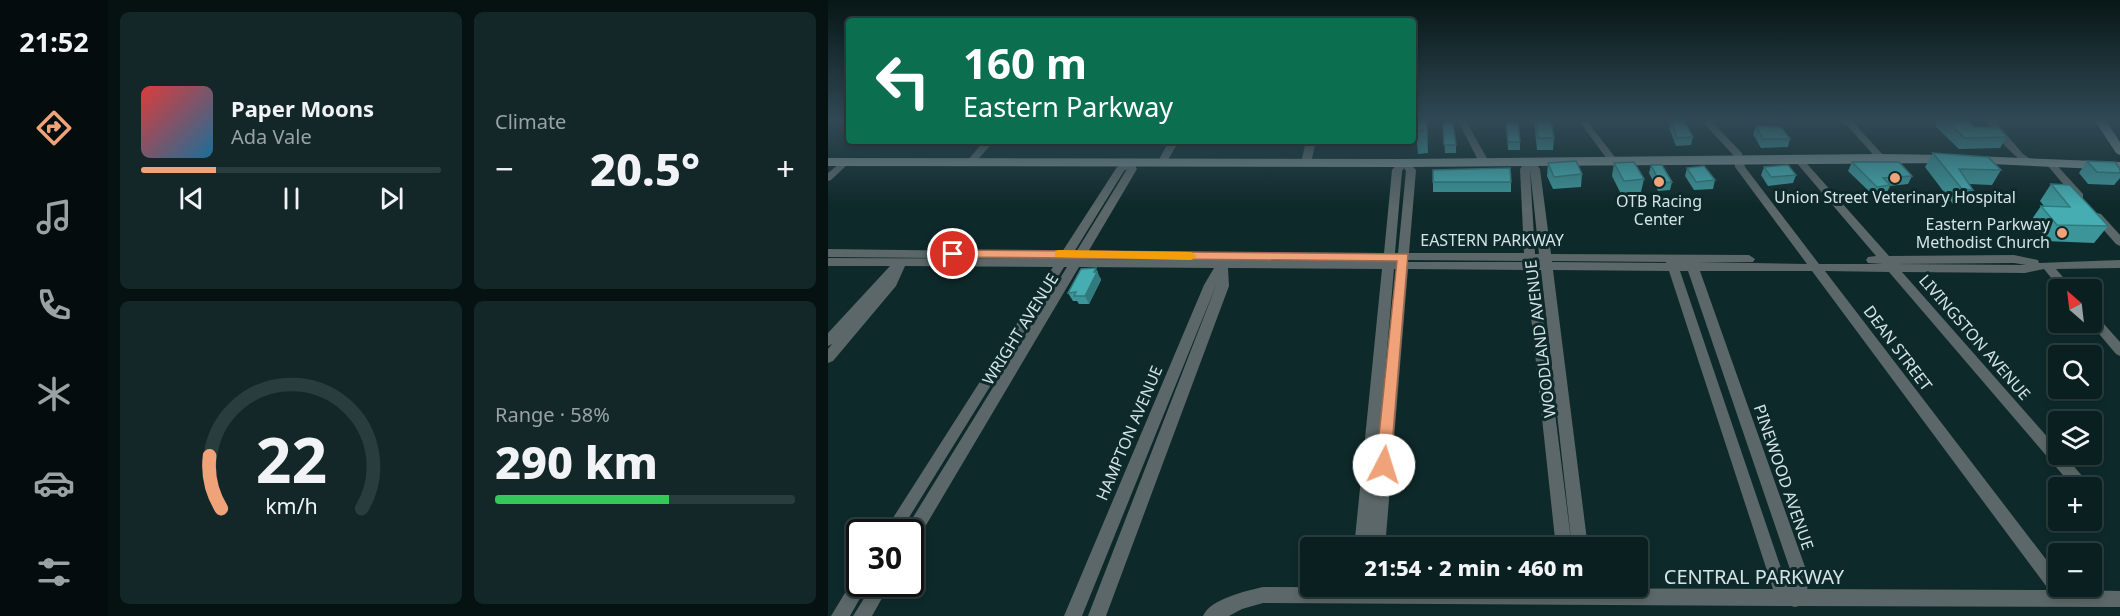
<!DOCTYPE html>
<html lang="en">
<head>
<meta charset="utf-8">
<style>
  body { margin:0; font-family:"Noto Sans",sans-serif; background:#132729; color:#f1f3f6; height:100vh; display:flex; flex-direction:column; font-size:22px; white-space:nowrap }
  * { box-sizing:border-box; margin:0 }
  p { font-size:20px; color:#99a2a5 }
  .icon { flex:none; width:33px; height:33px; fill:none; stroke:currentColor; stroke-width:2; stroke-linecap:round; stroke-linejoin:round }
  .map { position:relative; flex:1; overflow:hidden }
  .panel { display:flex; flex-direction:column; gap:12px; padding:12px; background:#061112; width:720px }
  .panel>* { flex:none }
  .banner { position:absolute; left:18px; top:18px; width:570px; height:126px; border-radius:6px; box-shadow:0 3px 9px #0003,0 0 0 2px #2a3d3e; background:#0b6e4f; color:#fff; overflow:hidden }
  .needle { width:39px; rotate:332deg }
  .tools { position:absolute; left:1220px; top:279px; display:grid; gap:12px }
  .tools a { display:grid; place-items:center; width:54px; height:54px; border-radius:6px; background:#0a1f20; box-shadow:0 3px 9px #0003,0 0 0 2px #2a3d3e; font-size:30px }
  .speed { position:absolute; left:18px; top:519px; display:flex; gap:12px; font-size:30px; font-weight:700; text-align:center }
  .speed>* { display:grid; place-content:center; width:78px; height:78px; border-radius:50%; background:#0a1f20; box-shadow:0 3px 9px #0003,0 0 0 2px #2a3d3e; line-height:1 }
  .speed .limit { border:3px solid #111; border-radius:9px; background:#fff; color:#111 }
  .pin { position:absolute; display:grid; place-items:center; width:51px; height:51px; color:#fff; margin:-26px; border:3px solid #fff; border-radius:50%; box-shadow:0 2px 6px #0007 }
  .me { position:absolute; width:66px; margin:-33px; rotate:5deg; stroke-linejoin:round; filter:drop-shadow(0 0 4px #0008) }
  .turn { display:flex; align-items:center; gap:21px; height:126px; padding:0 18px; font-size:27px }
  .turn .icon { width:78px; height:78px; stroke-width:2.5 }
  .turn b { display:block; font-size:42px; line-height:51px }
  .big { font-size:45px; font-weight:800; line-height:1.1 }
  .panel .card { flex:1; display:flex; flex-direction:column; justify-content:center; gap:9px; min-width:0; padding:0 21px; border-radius:9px; background:#132729 }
  .panel .dial { align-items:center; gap:0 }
  .dial svg { height:156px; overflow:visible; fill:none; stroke:#2a3d3e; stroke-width:7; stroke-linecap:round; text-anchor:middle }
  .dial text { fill:#f1f3f6; stroke:none }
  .song { display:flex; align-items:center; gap:18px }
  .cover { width:72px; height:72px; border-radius:9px; background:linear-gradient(135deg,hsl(0 70% 55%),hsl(200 70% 35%)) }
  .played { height:6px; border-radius:3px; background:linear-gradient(90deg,#f0a279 25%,#2a3d3e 25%) }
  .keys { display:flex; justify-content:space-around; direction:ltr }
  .heat { display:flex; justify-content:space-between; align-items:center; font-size:33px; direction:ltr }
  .charge { height:9px; border-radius:4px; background:linear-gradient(90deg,#34c759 58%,#2a3d3e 0) }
  .panel .tiles { flex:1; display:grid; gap:12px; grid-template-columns:repeat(2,1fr) }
  .trip { position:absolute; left:472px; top:537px; width:348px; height:60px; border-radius:6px; background:#0a1f20; box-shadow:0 3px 9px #0003,0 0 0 2px #2a3d3e; font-weight:800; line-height:60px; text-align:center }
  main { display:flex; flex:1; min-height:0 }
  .tabs { display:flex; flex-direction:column; width:108px; justify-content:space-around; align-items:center; background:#040c0d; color:#99a2a5 }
  .tabs .icon { width:42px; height:42px }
  .tabs .on { color:#f0a279 }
  .tabs b { font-size:27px; color:#f1f3f6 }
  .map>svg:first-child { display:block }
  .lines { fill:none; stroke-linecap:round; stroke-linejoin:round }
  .street { fill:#5b6768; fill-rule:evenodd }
  .secondary { fill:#7a8d8e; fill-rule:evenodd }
  .wall { fill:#3c9699 }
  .shaded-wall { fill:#317a7d }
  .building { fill:#46aeb2; stroke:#317a7d; stroke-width:1.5 }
  .route { fill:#f0a279; stroke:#9c694f; stroke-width:1.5 }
  .slow { fill:#f59e0b }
  .poi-dot { fill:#f0a279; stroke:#0e292a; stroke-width:2 }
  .labels { text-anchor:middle; stroke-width:6; stroke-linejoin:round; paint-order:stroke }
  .poi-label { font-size:16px; fill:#d4e4e4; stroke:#0e292a }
  .street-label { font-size:16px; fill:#d4e4e4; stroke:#0e292a }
  .near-street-label { font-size:20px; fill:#d4e4e4; stroke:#0e292a }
</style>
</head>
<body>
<main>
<nav class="tabs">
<b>21:52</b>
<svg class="icon on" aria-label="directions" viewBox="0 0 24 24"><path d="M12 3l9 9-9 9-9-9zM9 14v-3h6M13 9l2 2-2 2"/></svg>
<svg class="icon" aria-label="music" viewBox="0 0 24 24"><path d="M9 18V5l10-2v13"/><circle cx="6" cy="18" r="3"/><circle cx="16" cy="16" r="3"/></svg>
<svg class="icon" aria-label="phone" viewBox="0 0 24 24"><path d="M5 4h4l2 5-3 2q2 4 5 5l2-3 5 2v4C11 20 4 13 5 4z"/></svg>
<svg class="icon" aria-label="climate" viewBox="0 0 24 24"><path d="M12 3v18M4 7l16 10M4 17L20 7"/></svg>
<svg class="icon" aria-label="car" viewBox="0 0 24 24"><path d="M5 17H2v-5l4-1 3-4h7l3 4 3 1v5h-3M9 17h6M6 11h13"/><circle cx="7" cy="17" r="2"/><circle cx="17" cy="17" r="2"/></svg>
<svg class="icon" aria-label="filters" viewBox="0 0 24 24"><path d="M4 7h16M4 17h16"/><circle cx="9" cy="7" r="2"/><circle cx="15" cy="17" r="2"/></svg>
</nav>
<section class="panel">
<div class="tiles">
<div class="card">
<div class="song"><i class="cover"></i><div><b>Paper Moons</b><p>Ada Vale</p></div></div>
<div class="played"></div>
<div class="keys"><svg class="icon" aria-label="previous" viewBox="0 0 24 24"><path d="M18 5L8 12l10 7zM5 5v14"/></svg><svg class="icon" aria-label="pause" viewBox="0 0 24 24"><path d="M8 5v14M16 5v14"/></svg><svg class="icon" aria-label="next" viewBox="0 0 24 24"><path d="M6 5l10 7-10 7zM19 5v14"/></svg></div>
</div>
<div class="card"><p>Climate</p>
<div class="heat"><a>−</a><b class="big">20.5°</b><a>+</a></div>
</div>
<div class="card dial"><svg viewBox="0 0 100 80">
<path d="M14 69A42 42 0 1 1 86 69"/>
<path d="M14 69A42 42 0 0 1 8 42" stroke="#f0a279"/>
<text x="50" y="56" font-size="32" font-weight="700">22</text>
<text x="50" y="72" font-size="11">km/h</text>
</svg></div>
<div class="card"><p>Range · 58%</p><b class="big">290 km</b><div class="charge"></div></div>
</div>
</section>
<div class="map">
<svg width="1292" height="616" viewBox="0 0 1292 616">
  <rect width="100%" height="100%" fill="#0e292a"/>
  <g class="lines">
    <!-- street -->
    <g class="street">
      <polygon points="630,121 638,121 661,162 659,164 653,164 651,162"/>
      <polygon points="751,121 759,121 790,161 788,163 782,163"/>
      <path d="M874,121H883L914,153L917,167L991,264H1055L1040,263L1038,260L1040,257L1048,256L967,161V157H973L1061,256L1186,255L1210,260L1211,263L1292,260V268L1228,269L1246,290H1233L1216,269L1197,273L1074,272L1230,449V454H1235L1256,478L1258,483L1256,488H1246L1061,272L997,271L1230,575V586H1239L1242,590L1292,591V607L971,606L967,607L963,606L435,603L414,609L401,616H375C382,599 418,591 435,587L945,589L841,271L725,270L760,548H744L713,270H709L744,548H728L698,270L580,269L557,548H526L554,269L400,268L401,286L278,616H260L389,283L254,616H236L376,285L386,268L251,267L88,542L82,544V532H76L239,267H236L72,532H56L225,267L77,266L68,286L5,361L0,363V349L4,344L0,346V333L62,266H0V258L230,259L0,257V249L234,252L289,167L302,160L305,161L309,169L260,252L556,253L564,170C573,159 579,159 588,170L581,253H696L692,169L698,160C705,158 708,164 712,169L723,254L921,255L927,259L925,262H869L979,264L907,167L906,156ZM576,168L578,171L570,253H567L574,171ZM299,169L248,252H246L296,171ZM702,169L711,254H707ZM255,259L391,260H390ZM402,260H555V261ZM580,260L697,261V262H580ZM724,261L838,262V263L724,262ZM1186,263L1198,265L1067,264ZM566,269H568L548,477ZM852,271H860L966,581L964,585L956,577ZM872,271H984L1221,590L979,589L982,581Z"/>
      <polygon points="1015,121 1024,121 1056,156 1056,160 1050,160"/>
      <path d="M1158,121H1167L1195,154L1204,160V164C1190,165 1166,133 1158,121Z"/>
      <polygon points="156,141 166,141 146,164 140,164 140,160"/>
      <polygon points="341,141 351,141 337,165 331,165 329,163"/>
      <polygon points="478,141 488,141 483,163 478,166 473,163"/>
      <polygon points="17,159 20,160 20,164 3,180 0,181 0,173"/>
      <polygon points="1222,160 1225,161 1255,194 1255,198 1247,198 1219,165 1217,163"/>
      <polygon points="1269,213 1273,214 1292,235 1292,246 1288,244 1265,218 1264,216"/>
      <polygon points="1263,313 1267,314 1292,342 1292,356 1288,354 1261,322 1263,322"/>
      <polygon points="32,576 32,584 40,584 22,616 3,616 26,578"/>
      <polygon points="45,584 62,584 44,616 25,616"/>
    </g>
    <!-- secondary -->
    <g class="secondary">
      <polygon points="1267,121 1278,121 1292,142 1292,155 1288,153"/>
      <polygon points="1053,154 1122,155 1128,159 1122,163 576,167 0,166 0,158 576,159"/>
      <polygon points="1146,156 1292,162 1292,170 1142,163 1140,160"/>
    </g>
  </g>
  <!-- wall -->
  <g class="wall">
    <polygon points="599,121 600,153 590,154 588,131"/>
    <polygon points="706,121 723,121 726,138 725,150 709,150"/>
    <polygon points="842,121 865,137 863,145 848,146 841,128"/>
    <polygon points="1109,121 1140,121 1146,127 1179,137 1172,148 1131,149 1107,126"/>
    <polygon points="615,122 628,145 628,153 617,153"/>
    <polygon points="678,123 692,142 692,150 680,150"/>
    <polygon points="928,126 962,139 960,147 933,148 925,134"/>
    <polygon points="1105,153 1173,170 1164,185 1141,184 1145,190 1137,204 1125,204 1097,167"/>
    <polygon points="1259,161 1292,169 1292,178 1286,185 1260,184 1251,173"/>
    <polygon points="1024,162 1084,176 1080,184 1062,186 1058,194 1045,195 1020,171"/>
    <polygon points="720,163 754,174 753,187 725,189 719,176"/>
    <polygon points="786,163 816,179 813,192 793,194 784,176"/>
    <polygon points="823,165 844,182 842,190 830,191 821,173"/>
    <polygon points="936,167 968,175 965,183 940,186 933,175"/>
    <polygon points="859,168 887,180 885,189 866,190 857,176"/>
    <rect x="605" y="182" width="78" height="10"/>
    <polygon points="1223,184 1280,226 1266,243 1217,241 1202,222 1213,206 1216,206 1212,201"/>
    <polygon points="272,277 273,280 261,304 251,304 249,301 245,301 240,293"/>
  </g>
  <!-- shaded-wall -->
  <g class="shaded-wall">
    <polygon points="599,121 600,140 600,153 599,130"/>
    <polygon points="268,268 273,280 261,304 257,296"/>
  </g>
  <!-- building -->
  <g class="building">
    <polygon points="589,121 599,121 599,130 588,131"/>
    <polygon points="708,121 723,121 726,138 710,138"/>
    <polygon points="843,121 856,121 865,137 849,138"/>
    <polygon points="1118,121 1140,121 1146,127 1171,128 1179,137 1137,138"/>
    <polygon points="615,122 625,123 628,145 616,145"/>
    <polygon points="678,123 690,123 692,142 680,142"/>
    <polygon points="928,126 953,127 962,139 935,139"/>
    <polygon points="1105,153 1160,157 1173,170 1131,169 1145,190 1134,189"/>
    <polygon points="748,161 754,174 726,177 720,163"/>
    <polygon points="1259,161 1287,162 1292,169 1292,173 1269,172"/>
    <polygon points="806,162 816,179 796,181 786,163"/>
    <polygon points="1024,162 1071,162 1084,176 1055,178 1062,185 1049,187"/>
    <polygon points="823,165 834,165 844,182 832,183"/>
    <polygon points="960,165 968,175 943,177 936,167"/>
    <polygon points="876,166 887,180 868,182 859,168"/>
    <polygon points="682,168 683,182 605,182 605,170"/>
    <polygon points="1223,184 1242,185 1280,226 1229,225 1213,206 1242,207"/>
    <polygon points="268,268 266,272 269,272 257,296 246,296 248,292 240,293 253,269"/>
  </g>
  <!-- sky -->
  <linearGradient id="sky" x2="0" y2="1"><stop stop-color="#081717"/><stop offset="0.58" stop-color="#304955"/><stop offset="1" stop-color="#304955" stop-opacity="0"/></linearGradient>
  <rect width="1292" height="207" fill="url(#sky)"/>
  <!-- route -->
  <polygon class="route" points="125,250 580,254 562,470 550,470 548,465 569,261 121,257 119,254"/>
  <!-- slow -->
  <polygon class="slow" points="231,250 363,252 369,256 363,260 227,257 227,251"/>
  <!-- markers -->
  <g class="poi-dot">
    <circle cx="1067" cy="178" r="6"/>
    <circle cx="831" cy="182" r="6"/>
    <circle cx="1234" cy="233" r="6"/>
  </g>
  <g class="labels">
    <!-- poi labels -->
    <g class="poi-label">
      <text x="1067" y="203">Union Street Veterinary Hospital</text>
      <text x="831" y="207">OTB Racing<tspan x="831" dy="18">Center</tspan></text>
      <text x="1222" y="230" text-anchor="end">Eastern Parkway<tspan x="1222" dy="18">Methodist Church</tspan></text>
    </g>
    <!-- street labels -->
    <g class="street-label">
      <text x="664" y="246">EASTERN PARKWAY</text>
      <text transform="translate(192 329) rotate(-58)" y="6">WRIGHT AVENUE</text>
      <text transform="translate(1147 337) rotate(49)" y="6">LIVINGSTON AVENUE</text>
      <text transform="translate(712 339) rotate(-97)" y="6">WOODLAND AVENUE</text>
      <text transform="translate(1070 348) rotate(53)" y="6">DEAN STREET</text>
      <text transform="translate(301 433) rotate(-67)" y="6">HAMPTON AVENUE</text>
      <text transform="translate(956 477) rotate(71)" y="6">PINEWOOD AVENUE</text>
    </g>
    <!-- near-street labels -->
    <g class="near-street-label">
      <text x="926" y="584">CENTRAL PARKWAY</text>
    </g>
  </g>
</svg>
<div class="tools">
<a><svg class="needle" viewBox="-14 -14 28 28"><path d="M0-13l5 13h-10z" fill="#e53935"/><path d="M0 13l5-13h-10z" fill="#99a2a5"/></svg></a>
<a><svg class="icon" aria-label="search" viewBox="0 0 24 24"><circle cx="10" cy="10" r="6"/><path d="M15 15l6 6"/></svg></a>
<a><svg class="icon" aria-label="layers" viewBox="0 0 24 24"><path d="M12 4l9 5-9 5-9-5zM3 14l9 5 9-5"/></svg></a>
<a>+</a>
<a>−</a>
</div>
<div class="speed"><div class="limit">30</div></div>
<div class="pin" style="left:125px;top:254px;background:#d93025"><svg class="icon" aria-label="arrive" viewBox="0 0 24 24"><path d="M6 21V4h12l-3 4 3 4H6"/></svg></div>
<svg class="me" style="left:556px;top:465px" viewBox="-20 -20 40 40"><circle r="19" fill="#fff"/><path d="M0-13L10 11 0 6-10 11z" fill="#f0a279"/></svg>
<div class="trip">21:54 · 2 min · 460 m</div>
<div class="banner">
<div class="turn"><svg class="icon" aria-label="left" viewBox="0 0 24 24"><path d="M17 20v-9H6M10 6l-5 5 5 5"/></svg><div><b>160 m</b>Eastern Parkway</div></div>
</div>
</div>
</main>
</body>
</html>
